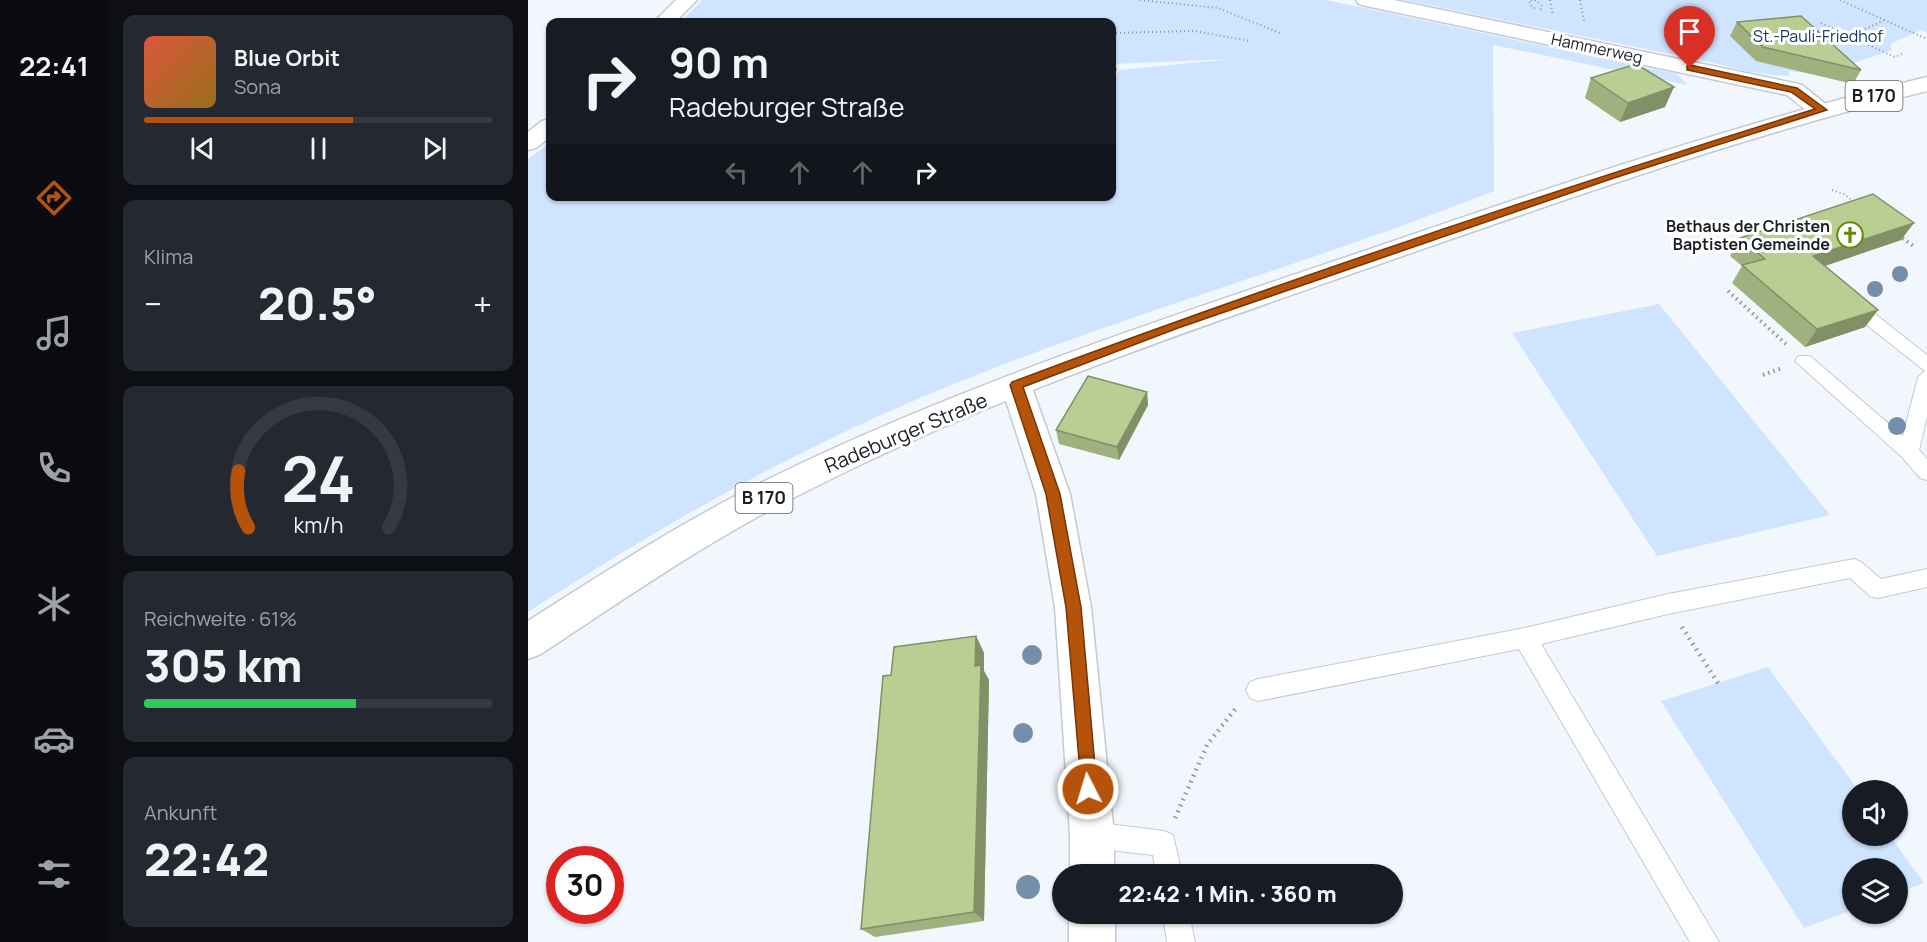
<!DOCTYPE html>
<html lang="de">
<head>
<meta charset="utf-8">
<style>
  body { margin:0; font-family:Manrope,sans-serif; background:#242831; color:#f1f3f6; height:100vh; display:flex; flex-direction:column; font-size:22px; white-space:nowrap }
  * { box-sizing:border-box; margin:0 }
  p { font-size:20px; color:#9ea1a6 }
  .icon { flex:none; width:33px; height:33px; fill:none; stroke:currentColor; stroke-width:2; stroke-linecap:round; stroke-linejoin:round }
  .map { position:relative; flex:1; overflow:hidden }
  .drawer { display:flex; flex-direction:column; gap:15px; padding:15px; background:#0d0f14; width:420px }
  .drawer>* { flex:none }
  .guide { position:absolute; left:18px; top:18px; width:570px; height:183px; border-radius:12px; box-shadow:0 2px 4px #0004; background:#171b24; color:#f1f3f6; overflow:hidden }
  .buttons { position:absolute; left:1314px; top:780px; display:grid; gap:12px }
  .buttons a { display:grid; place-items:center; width:66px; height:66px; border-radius:50%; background:#171b24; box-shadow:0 2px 4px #0004; font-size:30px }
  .speed { position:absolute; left:18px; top:846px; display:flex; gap:12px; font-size:30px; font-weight:700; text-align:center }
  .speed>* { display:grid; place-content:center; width:78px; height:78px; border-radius:50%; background:#171b24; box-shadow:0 2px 4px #0004; line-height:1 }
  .speed .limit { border:9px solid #d22; background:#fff; color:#111 }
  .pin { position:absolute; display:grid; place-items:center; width:51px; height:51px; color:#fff; margin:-62px -26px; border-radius:50% 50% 50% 0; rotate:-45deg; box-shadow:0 0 6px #0007 }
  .pin .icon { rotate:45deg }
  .me { position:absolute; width:66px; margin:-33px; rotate:355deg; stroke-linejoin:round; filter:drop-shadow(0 0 4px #0008) }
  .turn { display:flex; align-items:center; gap:21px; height:126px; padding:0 24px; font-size:27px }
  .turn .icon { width:78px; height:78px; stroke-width:2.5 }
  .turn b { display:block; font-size:42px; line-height:51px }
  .lanes { display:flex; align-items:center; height:57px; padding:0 24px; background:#0003; justify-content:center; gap:30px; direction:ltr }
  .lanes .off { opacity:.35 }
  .big { font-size:45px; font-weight:800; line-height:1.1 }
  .drawer .widget { flex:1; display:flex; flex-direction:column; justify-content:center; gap:9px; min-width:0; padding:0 21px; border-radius:12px; background:#242831 }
  .drawer .dial { align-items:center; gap:0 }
  .dial svg { height:156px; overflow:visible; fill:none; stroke:#363941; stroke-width:7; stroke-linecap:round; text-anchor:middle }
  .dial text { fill:#f1f3f6; stroke:none }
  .song { display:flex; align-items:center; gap:18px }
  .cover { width:72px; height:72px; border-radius:9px; background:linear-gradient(135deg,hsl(10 70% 55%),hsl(40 70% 35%)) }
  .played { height:6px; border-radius:3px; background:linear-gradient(90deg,#b45309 60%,#363941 60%) }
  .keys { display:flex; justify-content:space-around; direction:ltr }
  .heat { display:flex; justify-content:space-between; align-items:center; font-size:33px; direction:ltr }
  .charge { height:9px; border-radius:4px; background:linear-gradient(90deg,#34c759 61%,#363941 0) }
  .trip { position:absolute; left:524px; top:864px; width:351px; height:60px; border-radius:30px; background:#171b24; box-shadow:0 2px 4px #0004; font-weight:800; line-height:60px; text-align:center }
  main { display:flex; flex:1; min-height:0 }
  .menu { display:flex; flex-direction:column; width:108px; justify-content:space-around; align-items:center; background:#090b0e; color:#9ea1a6 }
  .menu .icon { width:42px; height:42px }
  .menu .current { color:#b45309 }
  .menu b { font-size:27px; color:#f1f3f6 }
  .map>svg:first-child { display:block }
  .green { fill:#cee4ff }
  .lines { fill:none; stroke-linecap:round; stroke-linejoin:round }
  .lane-casing { stroke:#c2cad4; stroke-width:2 }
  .street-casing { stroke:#c2cad4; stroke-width:3 }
  .secondary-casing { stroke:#c2cad4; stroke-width:3 }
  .primary-casing { stroke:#c2cad4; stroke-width:3 }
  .path-far2 { stroke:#909499; stroke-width:2; stroke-dasharray:1 3; stroke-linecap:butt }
  .path-far1 { stroke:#909499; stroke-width:4; stroke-dasharray:1.5 4; stroke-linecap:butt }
  .path { stroke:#909499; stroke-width:4.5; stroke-dasharray:1.5 5; stroke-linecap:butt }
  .lane { fill:#fff; fill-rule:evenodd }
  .street { fill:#fff; fill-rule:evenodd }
  .secondary { fill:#fff; fill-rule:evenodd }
  .primary { fill:#fff; fill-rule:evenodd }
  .tree { fill:#758ea9 }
  .wall { fill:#9eb17e }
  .shaded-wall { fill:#819066 }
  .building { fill:#b8ce92; stroke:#819066; stroke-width:1.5 }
  .route { fill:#b45309; stroke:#753606; stroke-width:1.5 }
  .labels { text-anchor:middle; stroke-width:6; stroke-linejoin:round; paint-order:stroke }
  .far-park-label { font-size:16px; fill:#0f3865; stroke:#fff }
  .far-street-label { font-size:16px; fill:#1a1d21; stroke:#fff }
  .far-poi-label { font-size:16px; font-weight:bold; fill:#1a1d21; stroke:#fff; text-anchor:end }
  .shield { fill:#fff; stroke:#5f6164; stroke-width:1.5 }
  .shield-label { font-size:18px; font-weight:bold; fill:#1a1d21 }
  .street-label { font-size:20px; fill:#1a1d21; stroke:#fff }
</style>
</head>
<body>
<main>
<nav class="menu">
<b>22:41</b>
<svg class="icon current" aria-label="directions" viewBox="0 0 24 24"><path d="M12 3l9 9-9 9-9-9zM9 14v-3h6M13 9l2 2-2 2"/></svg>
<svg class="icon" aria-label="music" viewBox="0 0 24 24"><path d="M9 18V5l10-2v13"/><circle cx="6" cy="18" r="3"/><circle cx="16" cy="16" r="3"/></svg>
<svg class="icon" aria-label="phone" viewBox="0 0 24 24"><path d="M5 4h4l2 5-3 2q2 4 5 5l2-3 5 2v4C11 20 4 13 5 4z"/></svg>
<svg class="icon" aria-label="climate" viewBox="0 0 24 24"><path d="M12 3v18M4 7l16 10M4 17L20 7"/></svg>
<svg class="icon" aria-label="car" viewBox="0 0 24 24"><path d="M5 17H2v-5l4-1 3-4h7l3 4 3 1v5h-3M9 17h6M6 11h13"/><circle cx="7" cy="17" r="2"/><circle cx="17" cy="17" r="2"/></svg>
<svg class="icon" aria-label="filters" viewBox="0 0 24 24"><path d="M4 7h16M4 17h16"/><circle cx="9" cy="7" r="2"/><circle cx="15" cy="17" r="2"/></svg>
</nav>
<section class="drawer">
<div class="widget">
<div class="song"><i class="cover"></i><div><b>Blue Orbit</b><p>Sona</p></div></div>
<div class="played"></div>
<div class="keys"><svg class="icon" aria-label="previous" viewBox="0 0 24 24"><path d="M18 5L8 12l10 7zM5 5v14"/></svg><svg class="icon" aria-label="pause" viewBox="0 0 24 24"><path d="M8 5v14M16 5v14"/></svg><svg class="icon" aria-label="next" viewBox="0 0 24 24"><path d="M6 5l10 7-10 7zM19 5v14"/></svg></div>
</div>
<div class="widget"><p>Klima</p>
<div class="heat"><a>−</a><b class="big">20.5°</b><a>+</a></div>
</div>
<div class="widget dial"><svg viewBox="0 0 100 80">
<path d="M14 69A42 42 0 1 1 86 69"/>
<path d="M14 69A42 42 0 0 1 9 40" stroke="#b45309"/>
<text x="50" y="56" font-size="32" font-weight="700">24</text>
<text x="50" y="72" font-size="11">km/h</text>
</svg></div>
<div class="widget"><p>Reichweite · 61%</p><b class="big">305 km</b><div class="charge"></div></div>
<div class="widget"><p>Ankunft</p><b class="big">22:42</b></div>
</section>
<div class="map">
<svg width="1399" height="942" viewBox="0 0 1399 942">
  <rect width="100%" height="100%" fill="#f2f7fd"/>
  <!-- green -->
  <g class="green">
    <path d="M174,0H798L1149,74L1160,85L965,45L966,191C787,262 600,313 421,386C273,446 133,525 0,612V159L22,143V196H584V80L592,70L703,59L584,64V22H157V17Z"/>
    <path d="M877,0H1399V33L1393,30L1362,44L1364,50L1293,74L1261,71V76C1236,75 1215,71 1191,64Z"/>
    <polygon points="1131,304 1302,515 1129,556 984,333"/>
    <polygon points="1240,667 1330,790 1324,790 1324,836 1362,836 1396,883 1370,893 1370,868 1324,868 1324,910 1276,928 1133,701"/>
  </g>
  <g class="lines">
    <!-- lane casing -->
    <g class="lane-casing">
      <g id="lane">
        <polygon points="1322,297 1328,299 1399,355 1399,416 1391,450 1399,459 1399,480 1392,478 1374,457 1267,361 1270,356 1282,356 1375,436 1390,377 1397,371 1316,307 1314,303"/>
        <polygon points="1326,559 1333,562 1353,579 1399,569 1399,587 1350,598 1342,596 1322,578 1140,614 1013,644 1191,942 1162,942 991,649 730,701 722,698 718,690 722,682 730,679 997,628 1140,594"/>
        <polygon points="564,822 636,831 645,835 654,874 628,874 625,855 564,848 555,844 551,835 555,826"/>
        <polygon points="635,914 661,914 667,942 639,942"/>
      </g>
    </g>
    <!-- street casing -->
    <g class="street-casing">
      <g id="street">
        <path d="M828,0H866L1266,83L1274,85L1305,110L1302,115C1285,119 1272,105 1259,95L838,6L831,4Z"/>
        <polygon points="488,374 499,377 503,385 542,494 563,607 586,835 586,874 542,874 542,835 527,607 508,494 473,385 477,377"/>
        <rect x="541" y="914" width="46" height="28"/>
      </g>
    </g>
    <!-- secondary casing -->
    <g class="secondary-casing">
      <g id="secondary">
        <polygon points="148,0 169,0 147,22 126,22"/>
        <polygon points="22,119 22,137 8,148 0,150 0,132 14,121"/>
      </g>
    </g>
    <!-- primary casing -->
    <g class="primary-casing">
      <path id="primary" d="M1399,77V91C1218,135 1042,198 866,259C667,329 465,396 277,492C184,538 99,597 13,654L0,659V621C83,568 166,514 255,472C444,381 644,316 842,249C1026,186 1210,123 1399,77Z"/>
    </g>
    <!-- path-far2 -->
    <g class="path-far2">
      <polyline points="612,0 690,8 752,33"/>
      <polyline points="1004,0 1001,1 1004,7 1009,9"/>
      <polyline points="1007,0 1014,6 1012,11"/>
      <polyline points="1022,0 1025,15"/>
      <polyline points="1052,0 1056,21"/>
      <polyline points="1312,0 1399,39"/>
      <polyline points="1293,23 1367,57 1374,54"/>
      <polyline points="1337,29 1357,20"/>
      <polyline points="584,33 666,31 722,41"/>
      <polyline points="1136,36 1183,32"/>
      <polyline points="584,69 592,70"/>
      <polyline points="1304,190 1316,194 1328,204"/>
    </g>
    <!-- path-far1 -->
    <g class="path-far1">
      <polyline points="1370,235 1387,247"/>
      <polyline points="1200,291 1259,345"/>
      <polyline points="1235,375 1254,368"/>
    </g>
    <!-- path -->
    <g class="path">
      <polyline points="1154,627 1190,683"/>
      <polyline points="647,818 679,745 708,708"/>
    </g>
    <!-- lane -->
    <use href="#lane" class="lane"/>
    <!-- street -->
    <use href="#street" class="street"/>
    <!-- secondary -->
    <use href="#secondary" class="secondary"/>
    <!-- primary -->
    <use href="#primary" class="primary"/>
  </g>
  <!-- trees -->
  <g class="tree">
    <circle cx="1372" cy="274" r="8"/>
    <circle cx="1347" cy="289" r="8"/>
    <circle cx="1369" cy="426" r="9"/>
    <circle cx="504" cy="655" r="10"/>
    <circle cx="495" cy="733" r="10"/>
    <circle cx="500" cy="887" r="12"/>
  </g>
  <!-- wall -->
  <g class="wall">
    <polygon points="1209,22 1333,70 1325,84 1228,61 1202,36"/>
    <polygon points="1063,78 1137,107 1092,122 1057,98"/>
    <polygon points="1212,238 1373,240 1297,266 1350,310 1337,327 1277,347 1204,283 1214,266 1202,256"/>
    <polygon points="619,392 620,405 591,460 531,444 528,430"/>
    <polygon points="448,636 456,653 456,671 461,680 456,921 347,937 333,929 363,675"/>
  </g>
  <!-- shaded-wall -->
  <g class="shaded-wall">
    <polygon points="1146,87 1137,107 1092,122 1100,103"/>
    <polygon points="1386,223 1373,240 1273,274 1285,256"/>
    <polygon points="1350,310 1337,327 1277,347 1289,329"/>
    <polygon points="619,392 620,405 591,460 589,447"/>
    <polygon points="448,636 456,653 456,671 461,680 456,921 446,912 447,666"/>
  </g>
  <!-- building -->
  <g class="building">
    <polygon points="1273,16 1333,70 1235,47 1209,22"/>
    <polygon points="1108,64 1146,87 1100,103 1063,78"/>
    <polygon points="1345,194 1386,223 1285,256 1350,310 1289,329 1214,265 1237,259 1212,238"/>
    <polygon points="560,376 619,392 589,447 528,430"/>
    <polygon points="448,636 447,666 453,665 446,912 333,929 355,676 363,675 366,647"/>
  </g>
  <!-- route -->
  <path class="route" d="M1162,65L1269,88L1299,110L1083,179L650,328L495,387L532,494L553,607L569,789L567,795L560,798L554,795L538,607L518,494L482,385L484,382C748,283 1017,193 1287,109L1263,92L1159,70V66Z"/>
  <!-- icons -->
  <defs>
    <g id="church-ring" transform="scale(1.35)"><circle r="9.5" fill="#fff" stroke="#698908" stroke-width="1.5"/><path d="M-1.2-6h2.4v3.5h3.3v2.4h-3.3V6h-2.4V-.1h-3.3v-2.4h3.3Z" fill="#698908"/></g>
  </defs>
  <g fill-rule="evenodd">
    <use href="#church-ring" x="1322" y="235"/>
  </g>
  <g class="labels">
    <!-- far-park labels -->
    <g class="far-park-label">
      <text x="1290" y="42">St.-Pauli-Friedhof</text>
    </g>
    <!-- far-street labels -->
    <g class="far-street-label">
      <text transform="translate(1069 48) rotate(12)" y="6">Hammerweg</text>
    </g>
    <!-- far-poi labels -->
    <g class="far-poi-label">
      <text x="1302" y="232">Bethaus der Christen<tspan x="1302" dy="18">Baptisten Gemeinde</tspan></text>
    </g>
    <!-- shield labels -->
    <g class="shield">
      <rect x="1317.5" y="81" width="57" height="30" rx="4.5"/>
      <rect x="207.5" y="483" width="57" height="30" rx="4.5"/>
    </g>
    <g class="shield-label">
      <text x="1346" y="102">B 170</text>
      <text x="236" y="504">B 170</text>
    </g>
    <!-- street labels -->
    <g class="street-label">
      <text transform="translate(378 433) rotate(-23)" y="7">Radeburger Straße</text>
    </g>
  </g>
</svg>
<div class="buttons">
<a><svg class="icon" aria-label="sound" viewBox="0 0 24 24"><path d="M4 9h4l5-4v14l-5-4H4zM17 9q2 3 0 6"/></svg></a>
<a><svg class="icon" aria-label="layers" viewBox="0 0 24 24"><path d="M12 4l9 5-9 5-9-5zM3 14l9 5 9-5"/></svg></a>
</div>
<div class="speed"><div class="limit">30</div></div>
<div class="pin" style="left:1162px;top:68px;background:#d93025"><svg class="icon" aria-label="arrive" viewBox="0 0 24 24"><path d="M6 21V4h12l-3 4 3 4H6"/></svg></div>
<svg class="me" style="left:560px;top:789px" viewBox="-20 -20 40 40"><circle r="17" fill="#b45309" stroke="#fff" stroke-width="3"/><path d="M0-11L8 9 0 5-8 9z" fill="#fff"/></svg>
<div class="trip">22:42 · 1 Min. · 360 m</div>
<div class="guide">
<div class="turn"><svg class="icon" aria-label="right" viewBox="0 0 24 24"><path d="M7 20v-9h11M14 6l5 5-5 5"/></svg><div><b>90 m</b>Radeburger Straße</div></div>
<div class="lanes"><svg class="icon off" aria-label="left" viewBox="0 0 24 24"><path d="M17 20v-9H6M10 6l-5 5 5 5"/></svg><svg class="icon off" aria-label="ahead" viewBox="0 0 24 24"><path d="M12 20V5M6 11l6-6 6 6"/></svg><svg class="icon off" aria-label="ahead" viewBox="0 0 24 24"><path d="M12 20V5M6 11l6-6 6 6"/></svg><svg class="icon" aria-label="right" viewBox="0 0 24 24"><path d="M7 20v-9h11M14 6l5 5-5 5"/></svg></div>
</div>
</div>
</main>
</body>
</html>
